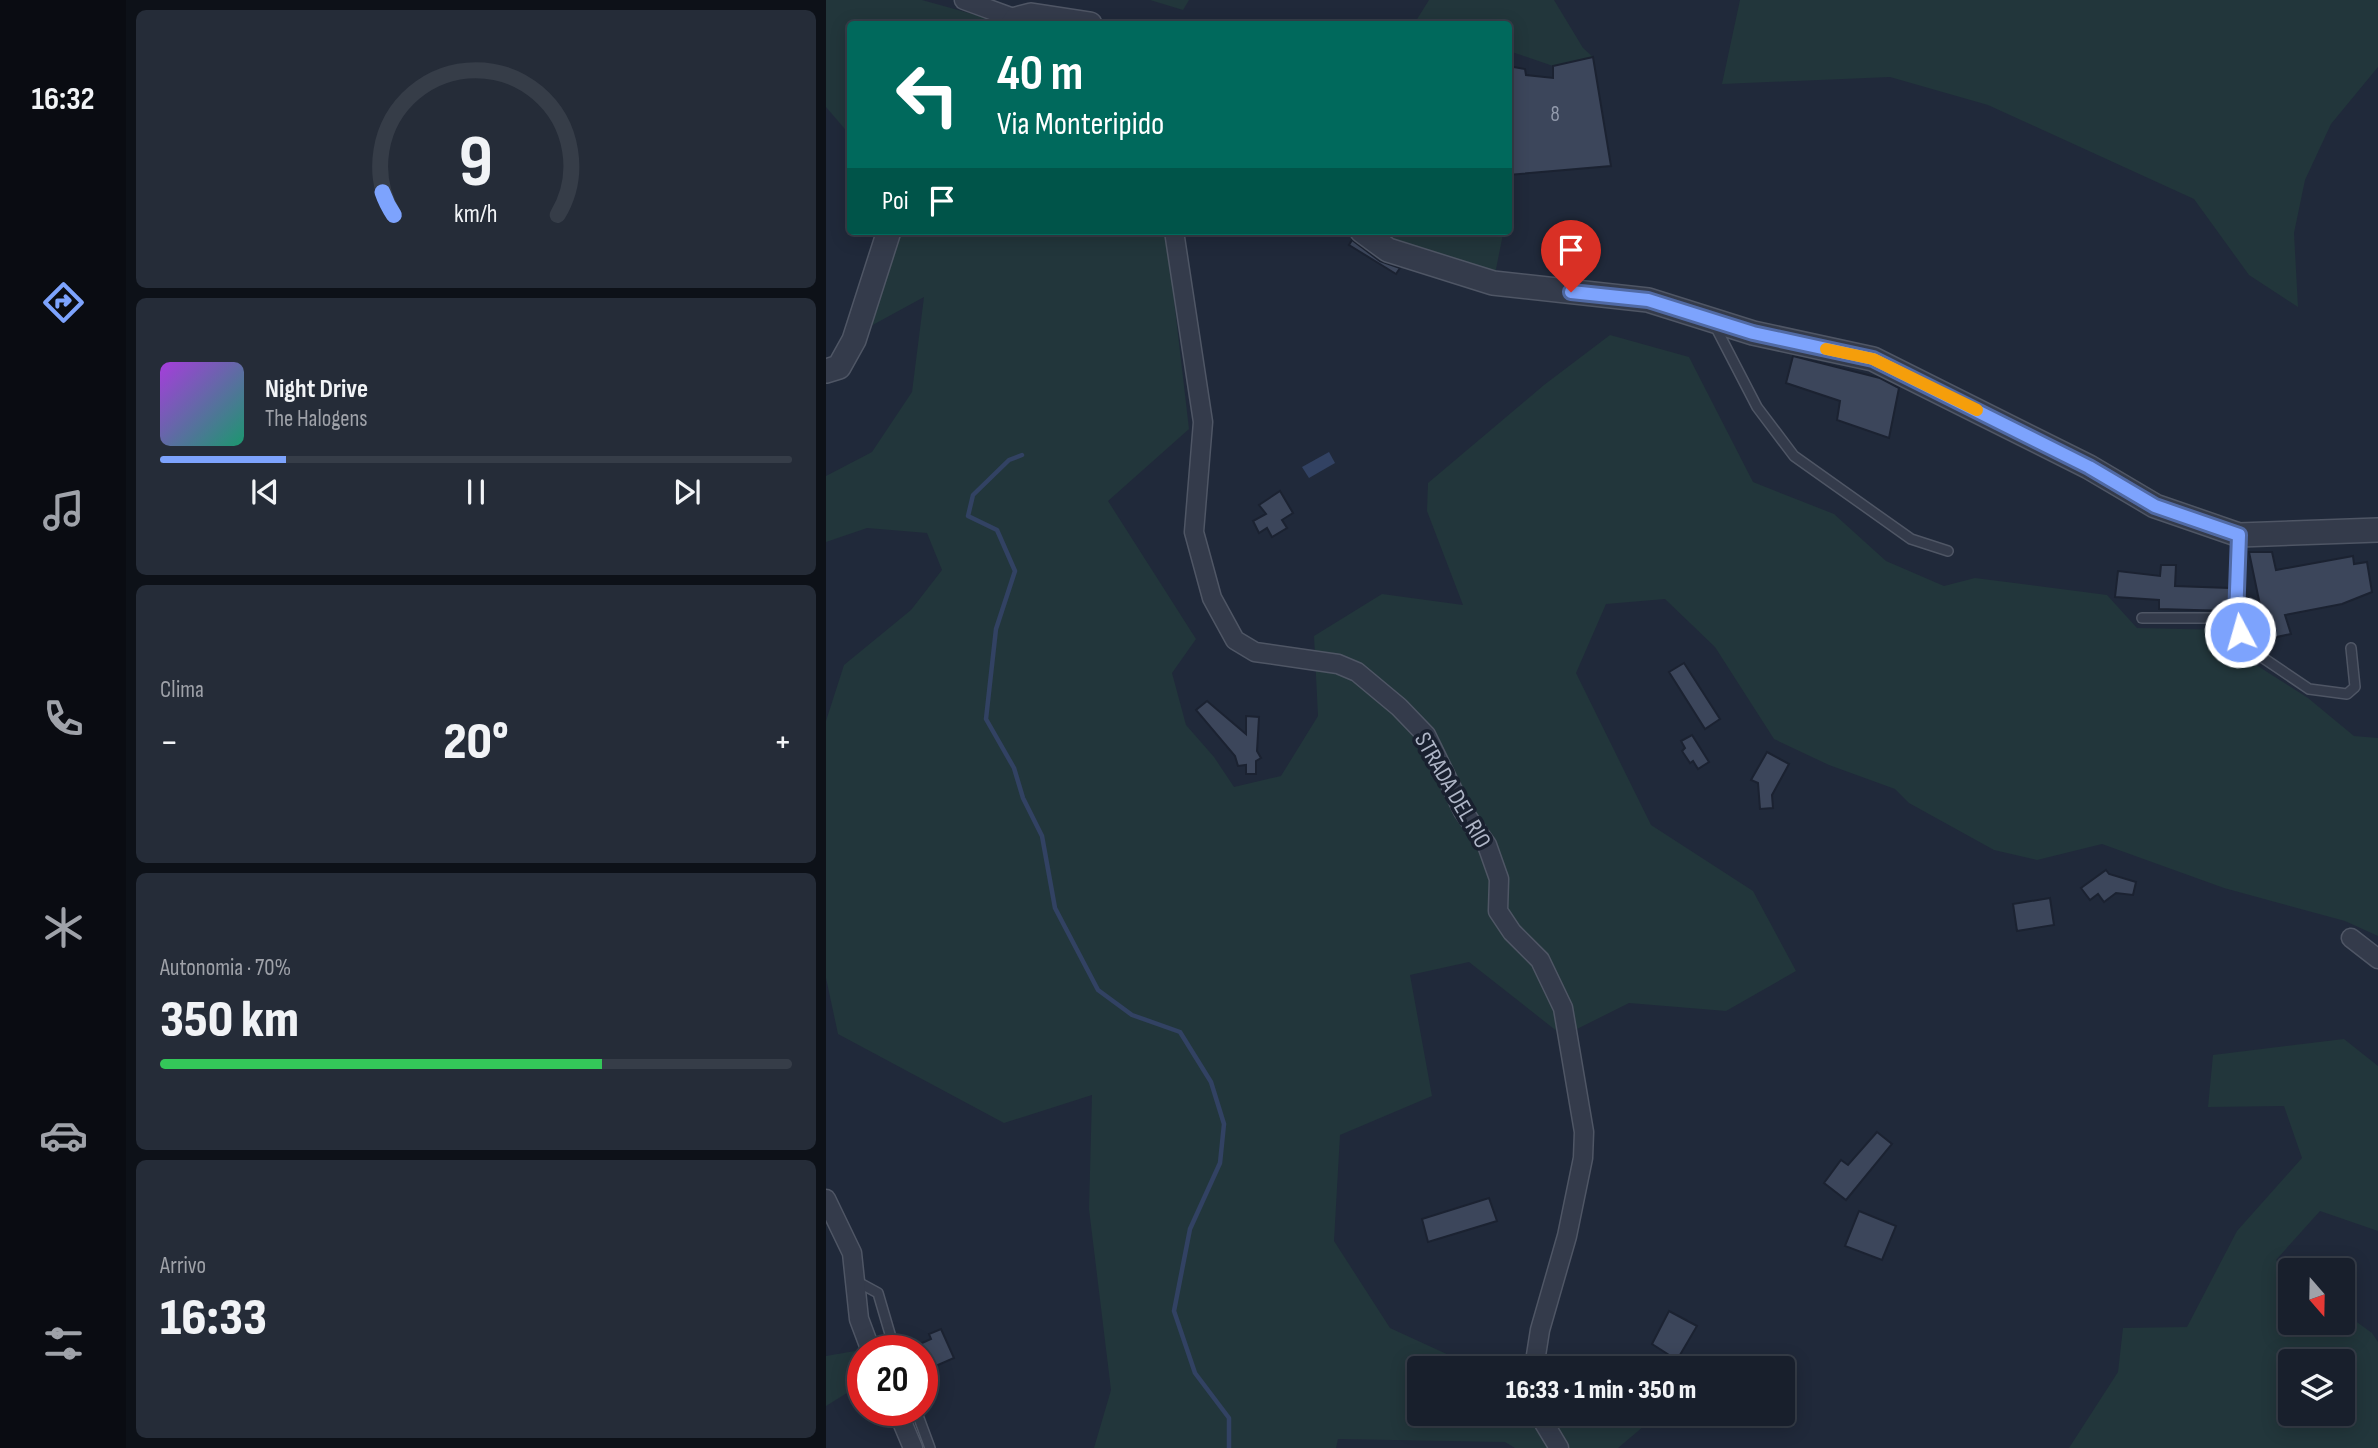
<!DOCTYPE html>
<html lang="it">
<head>
<meta charset="utf-8">
<style>
  body { margin:0; font-family:"Sofia Sans Condensed",sans-serif; background:#252c38; color:#f1f3f6; height:100vh; display:flex; flex-direction:column; font-size:26px; white-space:nowrap }
  * { box-sizing:border-box; margin:0 }
  p { font-size:23px; color:#9fa2a9 }
  .icon { flex:none; width:38px; height:38px; fill:none; stroke:currentColor; stroke-width:2; stroke-linecap:round; stroke-linejoin:round }
  .map { position:relative; flex:1; overflow:hidden }
  .side { display:flex; flex-direction:column; gap:10px; padding:10px; background:#0d1118; width:700px }
  .side>* { flex:none }
  .guide { position:absolute; left:21px; top:21px; width:665px; height:214px; border-radius:7px; box-shadow:0 4px 18px #0003,0 0 0 2px #363d48; background:#00695c; color:#fff; overflow:hidden }
  .needle { width:46px; rotate:160deg }
  .tools { position:absolute; left:1452px; top:1258px; display:grid; gap:14px }
  .tools a { display:grid; place-items:center; width:77px; height:77px; border-radius:7px; background:#181f2c; box-shadow:0 4px 18px #0003,0 0 0 2px #363d48; font-size:35px }
  .speed { position:absolute; left:21px; top:1335px; display:flex; gap:14px; font-size:35px; font-weight:700; text-align:center }
  .speed>* { display:grid; place-content:center; width:91px; height:91px; border-radius:50%; background:#181f2c; box-shadow:0 4px 18px #0003,0 0 0 2px #363d48; line-height:1 }
  .speed .limit { border:10px solid #d22; background:#fff; color:#111 }
  .pin { position:absolute; display:grid; place-items:center; width:60px; height:60px; color:#fff; margin:-72px -30px; border-radius:50% 50% 50% 0; rotate:-45deg; box-shadow:0 0 7px #0007 }
  .pin .icon { rotate:45deg }
  .me { position:absolute; width:77px; margin:-38px; rotate:354deg; stroke-linejoin:round; filter:drop-shadow(0 0 5px #0008) }
  .turn { display:flex; align-items:center; gap:24px; height:147px; padding:0 35px; font-size:32px }
  .turn .icon { width:91px; height:91px; stroke-width:2.5 }
  .turn b { display:block; font-size:49px; line-height:60px }
  .then { display:flex; align-items:center; height:66px; padding:0 35px; background:#0003; gap:14px; font-size:26px }
  .big { font-size:52px; font-weight:800; line-height:1.1 }
  .side .tile { flex:1; display:flex; flex-direction:column; justify-content:center; gap:10px; min-width:0; padding:0 24px; border-radius:10px; background:#252c38 }
  .side .dial { align-items:center; gap:0 }
  .dial svg { height:182px; overflow:visible; fill:none; stroke:#363d48; stroke-width:7; stroke-linecap:round; text-anchor:middle }
  .dial text { fill:#f1f3f6; stroke:none }
  .song { display:flex; align-items:center; gap:21px }
  .cover { width:84px; height:84px; border-radius:10px; background:linear-gradient(135deg,hsl(280 70% 55%),hsl(160 70% 35%)) }
  .played { height:7px; border-radius:4px; background:linear-gradient(90deg,#7da3fd 20%,#363d48 20%) }
  .keys { display:flex; justify-content:space-around; direction:ltr }
  .heat { display:flex; justify-content:space-between; align-items:center; font-size:38px; direction:ltr }
  .charge { height:10px; border-radius:5px; background:linear-gradient(90deg,#34c759 70%,#363d48 0) }
  .trip { position:absolute; left:581px; top:1356px; width:388px; height:70px; border-radius:7px; background:#181f2c; box-shadow:0 4px 18px #0003,0 0 0 2px #363d48; font-weight:800; line-height:70px; text-align:center }
  main { display:flex; flex:1; min-height:0 }
  .menu { display:flex; flex-direction:column; width:126px; justify-content:space-around; align-items:center; background:#0a0c12; color:#9fa2a9 }
  .menu .icon { width:49px; height:49px }
  .menu .selected { color:#7da3fd }
  .menu b { font-size:32px; color:#f1f3f6 }
  .map>svg:first-child { display:block }
  .green { fill:#22363b; fill-rule:evenodd }
  .water { fill:#324263 }
  .lines { fill:none; stroke-linecap:round; stroke-linejoin:round }
  .stream { stroke:#324263; stroke-width:4.5 }
  .building { fill:#3c465b; stroke:#1b2231; stroke-width:2 }
  .service-casing { stroke:#4f5665; stroke-width:12 }
  .minor-casing { stroke:#4f5665; stroke-width:21 }
  .tertiary-casing { stroke:#4f5665; stroke-width:26 }
  .service { stroke:#343b4b; stroke-width:9 }
  .minor { stroke:#343b4b; stroke-width:18 }
  .tertiary { stroke:#343b4b; stroke-width:23 }
  .route-casing { stroke:#516aa4; stroke-width:18 }
  .route { stroke:#7da3fd; stroke-width:12 }
  .slow { stroke:#f59e0b; stroke-width:12 }
  .labels { text-anchor:middle; stroke-width:7; stroke-linejoin:round; paint-order:stroke }
  .number-label { font-size:21px; fill:#929aac }
  .street-label { font-size:24px; fill:#afb6c7; stroke:#19202f }
</style>
</head>
<body>
<main>
<nav class="menu">
<b>16:32</b>
<svg class="icon selected" aria-label="directions" viewBox="0 0 24 24"><path d="M12 3l9 9-9 9-9-9zM9 14v-3h6M13 9l2 2-2 2"/></svg>
<svg class="icon" aria-label="music" viewBox="0 0 24 24"><path d="M9 18V5l10-2v13"/><circle cx="6" cy="18" r="3"/><circle cx="16" cy="16" r="3"/></svg>
<svg class="icon" aria-label="phone" viewBox="0 0 24 24"><path d="M5 4h4l2 5-3 2q2 4 5 5l2-3 5 2v4C11 20 4 13 5 4z"/></svg>
<svg class="icon" aria-label="climate" viewBox="0 0 24 24"><path d="M12 3v18M4 7l16 10M4 17L20 7"/></svg>
<svg class="icon" aria-label="car" viewBox="0 0 24 24"><path d="M5 17H2v-5l4-1 3-4h7l3 4 3 1v5h-3M9 17h6M6 11h13"/><circle cx="7" cy="17" r="2"/><circle cx="17" cy="17" r="2"/></svg>
<svg class="icon" aria-label="filters" viewBox="0 0 24 24"><path d="M4 7h16M4 17h16"/><circle cx="9" cy="7" r="2"/><circle cx="15" cy="17" r="2"/></svg>
</nav>
<section class="side">
<div class="tile dial"><svg viewBox="0 0 100 80">
<path d="M14 69A42 42 0 1 1 86 69"/>
<path d="M14 69A42 42 0 0 1 9 59" stroke="#7da3fd"/>
<text x="50" y="56" font-size="32" font-weight="700">9</text>
<text x="50" y="72" font-size="11">km/h</text>
</svg></div>
<div class="tile">
<div class="song"><i class="cover"></i><div><b>Night Drive</b><p>The Halogens</p></div></div>
<div class="played"></div>
<div class="keys"><svg class="icon" aria-label="previous" viewBox="0 0 24 24"><path d="M18 5L8 12l10 7zM5 5v14"/></svg><svg class="icon" aria-label="pause" viewBox="0 0 24 24"><path d="M8 5v14M16 5v14"/></svg><svg class="icon" aria-label="next" viewBox="0 0 24 24"><path d="M6 5l10 7-10 7zM19 5v14"/></svg></div>
</div>
<div class="tile"><p>Clima</p>
<div class="heat"><a>−</a><b class="big">20°</b><a>+</a></div>
</div>
<div class="tile"><p>Autonomia · 70%</p><b class="big">350 km</b><div class="charge"></div></div>
<div class="tile"><p>Arrivo</p><b class="big">16:33</b></div>
</section>
<div class="map">
<svg width="1552" height="1448" viewBox="0 0 1552 1448">
  <rect width="100%" height="100%" fill="#20293a"/>
  <!-- green -->
  <g class="green">
    <polygon points="0,0 96,0 168,20 169,24 24,24 24,135 0,107"/>
    <polygon points="324,0 363,0 357,10"/>
    <polygon points="603,0 728,0 757,48 767,57 727,66 683,51 682,24 588,24"/>
    <polygon points="914,0 1552,0 1552,67 1505,124 1479,180 1468,233 1472,307 1423,275 1368,199 1162,105 1064,77 896,84"/>
    <polygon points="75,231 340,231 363,429 282,501 370,639 346,673 360,725 388,757 408,787 455,776 492,716 488,636 556,594 637,605 601,511 602,483 718,385 784,335 863,357 927,482 1008,514 1060,561 1118,586 1149,578 1281,595 1311,628 1401,630 1416,656 1482,698 1528,736 1552,738 1552,936 1519,921 1398,888 1276,844 1211,860 1168,850 1083,803 1069,789 1003,765 948,739 889,647 839,599 780,604 750,673 825,825 927,891 970,971 900,1011 803,1003 737,1036 643,962 584,975 606,1096 514,1135 508,1241 564,1328 651,1368 593,1368 593,1414 779,1414 818,1426 792,1448 689,1448 679,1442 512,1439 510,1448 268,1448 285,1390 263,1209 266,1095 178,1123 12,1034 0,978 0,721 18,665 85,610 116,570 101,533 41,528 0,542 0,476 46,452 86,392 98,297 43,327"/>
    <polygon points="540,231 666,231 677,234 668,279"/>
    <path d="M1518,1039L1552,1066V1231L1494,1211L1450,1260L1465,1271V1323H1517V1312L1546,1333L1552,1342V1448H1243L1292,1372L1297,1328L1361,1327L1411,1231L1476,1158L1458,1106L1382,1107L1387,1055ZM1465,1362H1517V1414H1465Z"/>
    <polygon points="29,1351 37,1357 37,1383 0,1406 0,1356"/>
  </g>
  <!-- water -->
  <polygon class="water" points="503,452 509,463 483,478 476,467"/>
  <g class="lines">
    <!-- stream -->
    <polyline class="stream" points="196,455 183,460 147,495 142,516 171,530 189,571 170,629 160,719 188,768 197,798 216,836 229,908 272,990 306,1015 354,1032 385,1082 398,1124 394,1163 364,1229 348,1311 369,1373 403,1418 403,1448"/>
  </g>
  <!-- building -->
  <g class="building">
    <polygon points="767,57 785,166 682,175 682,66 699,69 700,75 727,78 727,66"/>
    <polygon points="526,240 554,261 574,268 570,274 523,245"/>
    <polygon points="967,356 1054,378 1073,388 1063,438 1011,420 1014,401 960,383"/>
    <polygon points="454,491 467,513 456,520 461,528 446,537 441,528 433,533 427,521 440,514 433,505"/>
    <polygon points="1423,552 1446,552 1450,570 1527,556 1528,564 1541,562 1546,592 1516,604 1459,615 1465,634 1441,639"/>
    <polygon points="1335,565 1350,565 1349,586 1404,588 1403,611 1333,609 1333,600 1289,597 1292,571 1334,576"/>
    <polygon points="858,663 894,719 879,729 843,672"/>
    <polygon points="381,701 420,734 420,716 433,717 431,751 435,758 430,761 430,774 420,774 420,765 412,766 409,756 370,710"/>
    <polygon points="866,735 883,762 872,769 867,761 864,763 856,751 859,748 855,741"/>
    <polygon points="941,752 963,764 946,795 947,808 934,809 932,783 925,780"/>
    <polygon points="1280,870 1283,874 1310,882 1307,895 1290,893 1278,902 1272,894 1264,900 1255,888"/>
    <polygon points="1224,898 1228,925 1191,931 1187,904"/>
    <polygon points="1051,1132 1066,1144 1020,1200 998,1183 1015,1160 1022,1165"/>
    <polygon points="663,1198 671,1221 602,1242 596,1219"/>
    <polygon points="1033,1211 1070,1226 1056,1260 1019,1246"/>
    <polygon points="843,1311 871,1326 851,1360 826,1344"/>
    <polygon points="115,1329 128,1358 96,1372 96,1343 105,1339 103,1334"/>
  </g>
  <g class="lines">
    <!-- service casing -->
    <g class="service-casing">
      <g id="service">
        <polyline points="888,324 931,407 968,456 1085,539 1122,551"/>
        <polyline points="1413,537 1410,618 1418,645 1483,689 1521,694 1529,687 1525,648"/>
        <polyline points="1316,618 1410,618"/>
        <polyline points="30,1281 52,1293 69,1351"/>
        <polyline points="90,1410 104,1448"/>
      </g>
    </g>
    <!-- minor casing -->
    <g class="minor-casing">
      <g id="minor">
        <polyline points="138,0 190,19"/>
        <polyline points="348,231 377,422 368,532 386,598 409,640 429,652 512,664 531,672 573,707 600,735 637,811 661,845 673,879 672,911 686,932 714,960 737,1008 758,1132 757,1158 741,1236 714,1330 708,1368"/>
        <polyline points="1525,938 1552,959"/>
        <polyline points="0,1199 26,1253 33,1319 45,1351"/>
        <polyline points="71,1410 87,1448"/>
        <polyline points="716,1414 718,1423 733,1448"/>
      </g>
    </g>
    <!-- tertiary casing -->
    <g class="tertiary-casing">
      <g id="tertiary">
        <polyline points="187,24 190,19 205,15 264,24"/>
        <polyline points="536,231 562,250 667,283 822,300 927,333 1047,359 1263,467 1329,506 1413,535 1552,530"/>
        <polyline points="0,371 13,367 28,340 63,231"/>
      </g>
    </g>
    <!-- service -->
    <use href="#service" class="service"/>
    <!-- minor -->
    <use href="#minor" class="minor"/>
    <!-- tertiary -->
    <use href="#tertiary" class="tertiary"/>
  </g>
  <g class="lines">
    <!-- route casing -->
    <g class="route-casing">
      <polyline id="route" points="745,292 822,300 927,333 1047,359 1263,467 1329,506 1413,535 1410,618 1414,632"/>
    </g>
    <!-- route -->
    <use href="#route" class="route"/>
    <!-- slow -->
    <polyline class="slow" points="1000,349 1047,359 1151,410"/>
  </g>
  <g class="labels">
    <!-- number labels -->
    <g class="number-label">
      <text x="729" y="121">8</text>
    </g>
    <!-- street labels -->
    <g class="street-label">
      <text transform="translate(627 790) rotate(60)" y="8">STRADA DEL RIO</text>
    </g>
  </g>
</svg>
<div class="tools">
<a><svg class="needle" viewBox="-14 -14 28 28"><path d="M0-13l5 13h-10z" fill="#e53935"/><path d="M0 13l5-13h-10z" fill="#9fa2a9"/></svg></a>
<a><svg class="icon" aria-label="layers" viewBox="0 0 24 24"><path d="M12 4l9 5-9 5-9-5zM3 14l9 5 9-5"/></svg></a>
</div>
<div class="speed"><div class="limit">20</div></div>
<div class="pin" style="left:745px;top:292px;background:#d93025"><svg class="icon" aria-label="arrive" viewBox="0 0 24 24"><path d="M6 21V4h12l-3 4 3 4H6"/></svg></div>
<svg class="me" style="left:1414px;top:632px" viewBox="-20 -20 40 40"><circle r="17" fill="#7da3fd" stroke="#fff" stroke-width="3"/><path d="M0-11L8 9 0 5-8 9z" fill="#fff"/></svg>
<div class="trip">16:33 · 1 min · 350 m</div>
<div class="guide">
<div class="turn"><svg class="icon" aria-label="left" viewBox="0 0 24 24"><path d="M17 20v-9H6M10 6l-5 5 5 5"/></svg><div><b>40 m</b>Via Monteripido</div></div>
<div class="then">Poi<svg class="icon" aria-label="arrive" viewBox="0 0 24 24"><path d="M6 21V4h12l-3 4 3 4H6"/></svg></div>
</div>
</div>
</main>
</body>
</html>
